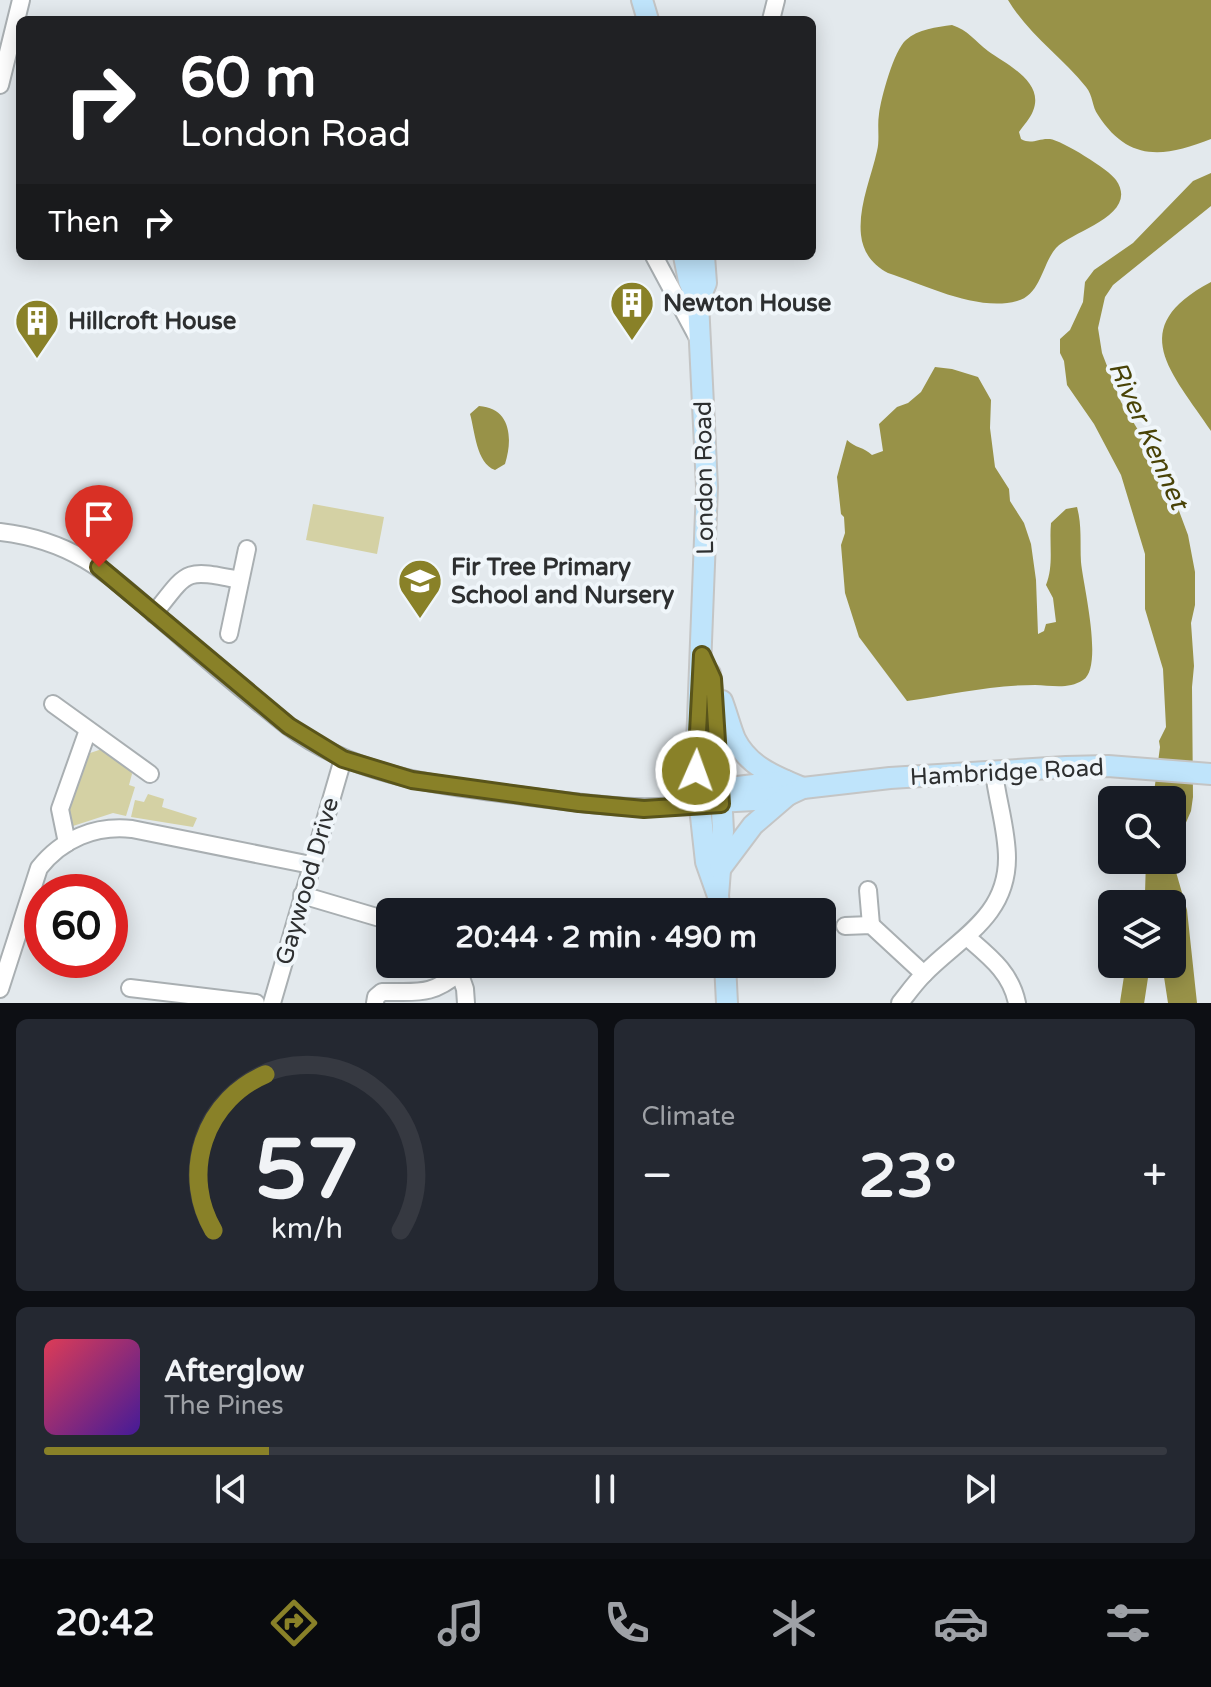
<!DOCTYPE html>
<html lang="en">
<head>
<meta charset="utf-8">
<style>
  body { margin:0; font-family:"Varela Round",sans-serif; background:#242831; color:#f1f3f6; height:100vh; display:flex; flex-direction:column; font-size:30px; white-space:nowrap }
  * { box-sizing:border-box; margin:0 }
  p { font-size:26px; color:#9ea1a6 }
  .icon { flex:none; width:44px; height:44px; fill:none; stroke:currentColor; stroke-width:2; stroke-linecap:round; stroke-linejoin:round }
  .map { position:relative; height:1003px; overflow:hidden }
  .sheet { display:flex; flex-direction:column; gap:16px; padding:16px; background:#0d0f14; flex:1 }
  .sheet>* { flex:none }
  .top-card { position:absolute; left:16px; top:16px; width:800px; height:244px; border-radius:12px; box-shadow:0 4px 20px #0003; background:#202124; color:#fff; overflow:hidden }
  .tools { position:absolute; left:1098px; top:786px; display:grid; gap:16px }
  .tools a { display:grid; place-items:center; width:88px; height:88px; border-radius:12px; background:#171b24; box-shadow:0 4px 20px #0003; font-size:40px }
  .speed { position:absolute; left:24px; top:874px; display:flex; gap:16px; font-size:40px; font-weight:700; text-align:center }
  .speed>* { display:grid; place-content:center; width:104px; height:104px; border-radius:50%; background:#171b24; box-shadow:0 4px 20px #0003; line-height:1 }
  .speed .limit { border:12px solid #d22; background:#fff; color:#111 }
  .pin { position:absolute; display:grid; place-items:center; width:68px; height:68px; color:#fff; margin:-82px -34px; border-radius:50% 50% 50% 0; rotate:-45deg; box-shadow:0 0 8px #0007 }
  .pin .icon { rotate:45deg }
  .me { position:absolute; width:88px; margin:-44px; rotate:2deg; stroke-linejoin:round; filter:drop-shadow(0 0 6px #0008) }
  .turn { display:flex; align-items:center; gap:28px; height:168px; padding:0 32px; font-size:36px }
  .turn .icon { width:104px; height:104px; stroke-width:2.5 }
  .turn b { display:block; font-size:56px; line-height:68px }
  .then { display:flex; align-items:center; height:76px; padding:0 32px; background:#0003; gap:16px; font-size:30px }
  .big { font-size:60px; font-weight:800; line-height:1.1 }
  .sheet .tile { flex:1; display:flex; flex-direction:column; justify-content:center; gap:12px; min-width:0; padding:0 28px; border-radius:12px; background:#242831 }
  .sheet .dial { align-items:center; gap:0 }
  .dial svg { height:208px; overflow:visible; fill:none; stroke:#363941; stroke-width:7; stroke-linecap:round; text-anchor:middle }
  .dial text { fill:#f1f3f6; stroke:none }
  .song { display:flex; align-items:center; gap:24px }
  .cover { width:96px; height:96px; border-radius:12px; background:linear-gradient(135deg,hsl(350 70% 55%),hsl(260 70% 35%)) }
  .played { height:8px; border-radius:4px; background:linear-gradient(90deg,#898128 20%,#363941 20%) }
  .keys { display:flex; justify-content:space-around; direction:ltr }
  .heat { display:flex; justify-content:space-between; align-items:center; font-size:44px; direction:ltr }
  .sheet .tiles { flex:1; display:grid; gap:16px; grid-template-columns:1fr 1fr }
  .tile:last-child { grid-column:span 2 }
  .trip { position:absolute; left:376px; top:898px; width:460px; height:80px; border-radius:12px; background:#171b24; box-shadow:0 4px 20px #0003; font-weight:800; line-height:80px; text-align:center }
  .dock { display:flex; height:128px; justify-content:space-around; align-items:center; background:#090b0e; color:#9ea1a6 }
  .dock .icon { width:56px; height:56px }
  .dock .current { color:#898128 }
  .dock b { font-size:36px; color:#f1f3f6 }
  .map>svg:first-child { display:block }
  .green { fill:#d4d1a4 }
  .water { fill:#989248 }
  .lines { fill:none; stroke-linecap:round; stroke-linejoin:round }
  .river { stroke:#989248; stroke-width:24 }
  .minor-casing { stroke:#a9afb2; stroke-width:20 }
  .major-casing { stroke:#c4c5c5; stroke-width:24 }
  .minor { stroke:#fff; stroke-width:16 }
  .major { stroke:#bfe4fb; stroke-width:20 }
  .route-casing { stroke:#59541a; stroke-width:20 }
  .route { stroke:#898128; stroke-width:14 }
  .labels { text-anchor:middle; stroke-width:8; stroke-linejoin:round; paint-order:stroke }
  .poi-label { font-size:24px; font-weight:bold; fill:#2d2f30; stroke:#f0f6fa; text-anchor:start }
  .street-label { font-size:24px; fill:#2d2f30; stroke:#f0f6fa }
  .water-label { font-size:26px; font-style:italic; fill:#494307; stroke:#f0f6fa }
</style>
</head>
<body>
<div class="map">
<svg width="1211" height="1003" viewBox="0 0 1211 1003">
  <rect width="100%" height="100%" fill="#e3e9ed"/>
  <!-- green -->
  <g class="green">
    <polygon points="313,504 384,517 377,554 306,540"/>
    <polygon points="102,749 130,766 132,774 129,785 135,787 126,816 113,813 73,826 68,822 66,808 87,754"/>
    <polygon points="148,794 164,799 162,807 197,818 193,827 131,817 135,800 144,802"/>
  </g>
  <!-- water -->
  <g class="water">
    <path d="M1008,0H1211V139C1165,157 1129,163 1098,115C1092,107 1093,95 1086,87C1062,57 1028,34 1008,0Z"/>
    <path d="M952,25C968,30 975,41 988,51C1006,64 1045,82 1033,111C1030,119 1023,126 1019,132L1021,139C1032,145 1038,138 1050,139C1061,140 1110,170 1116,180C1140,215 1074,230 1056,248C1042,264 1041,295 1017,301C978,312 925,285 888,273C873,265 863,253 861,235C858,207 871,178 877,151C880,139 877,126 879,114C881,98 894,50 906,40C918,29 937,27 952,25Z"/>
    <polygon points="1211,173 1211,206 1113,285 1105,297 1098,328 1102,353 1121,402 1166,476 1188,535 1195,572 1195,605 1191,623 1194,666 1192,687 1193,797 1191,811 1178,841 1176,872 1187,910 1197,1003 1168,1003 1162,964 1172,964 1172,904 1148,904 1145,893 1146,860 1172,860 1172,800 1153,800 1160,747 1159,741 1166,727 1163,669 1145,609 1145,554 1121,475 1094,424 1067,385 1064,361 1060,353 1060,339 1070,330 1083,302 1085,282 1094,270 1133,243 1193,181"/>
    <path d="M1211,282V431C1172,372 1124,328 1211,282Z"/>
    <path d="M935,367L952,369L978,377L991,400L990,428L995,467L1009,489L1010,501L1024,523L1031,544L1036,580L1038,634L1044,631L1046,624L1056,622L1053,598L1046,585C1054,565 1049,544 1051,523L1066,509L1077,507C1082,525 1080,543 1081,562C1083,585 1104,667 1083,680C1068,690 1050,685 1035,685C992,685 949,695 907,701L859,637L845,593L841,545L845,533L844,517L841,514L837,477L847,440C855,448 864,447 872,455L883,451L879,424L897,407L908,403L921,392Z"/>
    <path d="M479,406C511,408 513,439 505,464L495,470C476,463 475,431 470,414Z"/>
  </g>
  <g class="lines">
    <!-- river -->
    <polyline class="river" points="1132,1003 1138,964"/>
    <!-- minor casing -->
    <g class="minor-casing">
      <g id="minor">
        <polyline points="771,20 776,0"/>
        <polyline points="0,85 21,0"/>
        <polyline points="654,256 699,340"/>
        <path d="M0,532C79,541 114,579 171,628C209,662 248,695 288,726C357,778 440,785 524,796C585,803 638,813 699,803"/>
        <path d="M154,614C189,569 184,569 240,580"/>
        <polyline points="229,634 247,549"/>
        <polyline points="53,704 150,774"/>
        <polyline points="67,843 60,809 88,730"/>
        <polyline points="868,890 871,925"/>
        <polyline points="302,895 390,921"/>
        <polyline points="845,926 871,925 924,974"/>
        <path d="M968,938C990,957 1011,973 1017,1003"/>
        <polyline points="457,966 465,989 466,1003"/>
        <polyline points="130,988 256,1003"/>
        <path d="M0,989L39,868C62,839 95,825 132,829L311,865"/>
        <polyline points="272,1003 343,759"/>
        <path d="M375,1003L376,997L382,992C417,991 430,997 460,972"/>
        <path d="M900,1003C908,993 915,983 924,974C959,938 1007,917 1007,858C1007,829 997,800 994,772"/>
      </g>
    </g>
    <!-- major casing -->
    <g class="major-casing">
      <g id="major">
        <polyline points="642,0 648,20"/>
        <polyline points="684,256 689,281 698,302 707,487 696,771 706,862 718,896"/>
        <polyline points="698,302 706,283 704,256"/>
        <polyline points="710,674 719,754 723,831 718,896 720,912"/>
        <path d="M722,701C727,714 730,727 735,739C749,767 776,777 803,788"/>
        <polyline points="712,795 721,789 786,781"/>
        <polyline points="699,803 754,800 788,795 803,788 890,778 1066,767 1108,766 1211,774"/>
        <polyline points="720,869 753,825 788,795"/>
        <polyline points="725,964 727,1003"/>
      </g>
    </g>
    <!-- minor -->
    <use href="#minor" class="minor"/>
    <!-- major -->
    <use href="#major" class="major"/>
  </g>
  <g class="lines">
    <!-- route casing -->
    <g class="route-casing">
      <polyline id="route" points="99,567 289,726 343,759 412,780 579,803 644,809 721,804 713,679 702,655 696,771"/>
    </g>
    <!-- route -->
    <use href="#route" class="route"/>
  </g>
  <!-- icons -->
  <defs>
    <g id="building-pin" transform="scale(2.3)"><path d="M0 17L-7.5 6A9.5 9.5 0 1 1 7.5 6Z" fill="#898128" stroke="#f0f6fa"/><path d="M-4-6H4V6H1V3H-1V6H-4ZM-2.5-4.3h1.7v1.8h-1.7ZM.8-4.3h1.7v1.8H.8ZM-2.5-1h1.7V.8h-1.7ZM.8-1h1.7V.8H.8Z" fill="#fff"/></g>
    <g id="school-pin" transform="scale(2.3)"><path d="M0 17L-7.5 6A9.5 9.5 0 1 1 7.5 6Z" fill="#898128" stroke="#f0f6fa"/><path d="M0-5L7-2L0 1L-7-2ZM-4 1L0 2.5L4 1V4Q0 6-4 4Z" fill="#fff"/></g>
  </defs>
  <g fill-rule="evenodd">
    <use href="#building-pin" x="632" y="303"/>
    <use href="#building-pin" x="37" y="321"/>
    <use href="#school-pin" x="420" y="581"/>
  </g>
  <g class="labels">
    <!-- poi labels -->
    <g class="poi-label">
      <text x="663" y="311">Newton House</text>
      <text x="68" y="329">Hillcroft House</text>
      <text x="451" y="575">Fir Tree Primary<tspan x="451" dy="28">School and Nursery</tspan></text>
    </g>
    <!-- street labels -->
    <g class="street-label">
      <text transform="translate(704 478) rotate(-91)" y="8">London Road</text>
      <text transform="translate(1007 772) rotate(-3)" y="8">Hambridge Road</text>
      <text transform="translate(307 881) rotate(-74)" y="8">Gaywood Drive</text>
    </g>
    <!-- water labels -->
    <g class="water-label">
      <text transform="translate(1149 435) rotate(66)" y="9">River Kennet</text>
    </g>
  </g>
</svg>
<div class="tools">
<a><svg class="icon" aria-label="search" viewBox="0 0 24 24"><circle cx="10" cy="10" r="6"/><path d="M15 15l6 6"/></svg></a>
<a><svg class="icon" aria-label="layers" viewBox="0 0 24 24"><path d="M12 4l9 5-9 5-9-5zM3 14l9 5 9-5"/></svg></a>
</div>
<div class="speed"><div class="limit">60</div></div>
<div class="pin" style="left:99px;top:567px;background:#d93025"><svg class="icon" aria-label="arrive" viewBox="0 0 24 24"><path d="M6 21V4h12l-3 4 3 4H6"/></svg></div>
<svg class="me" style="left:696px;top:771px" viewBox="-20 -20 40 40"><circle r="17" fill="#898128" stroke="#fff" stroke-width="3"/><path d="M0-11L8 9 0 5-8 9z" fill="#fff"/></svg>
<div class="trip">20:44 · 2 min · 490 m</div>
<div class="top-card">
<div class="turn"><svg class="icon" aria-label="right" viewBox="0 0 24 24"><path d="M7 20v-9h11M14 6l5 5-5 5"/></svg><div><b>60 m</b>London Road</div></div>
<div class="then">Then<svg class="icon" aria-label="right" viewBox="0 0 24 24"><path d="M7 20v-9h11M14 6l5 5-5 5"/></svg></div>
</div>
</div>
<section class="sheet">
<div class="tiles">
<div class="tile dial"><svg viewBox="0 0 100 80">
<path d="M14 69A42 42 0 1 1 86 69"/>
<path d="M14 69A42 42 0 0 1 34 9" stroke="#898128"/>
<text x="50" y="56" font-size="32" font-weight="700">57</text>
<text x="50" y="72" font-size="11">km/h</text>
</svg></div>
<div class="tile"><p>Climate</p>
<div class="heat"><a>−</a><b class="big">23°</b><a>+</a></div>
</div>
<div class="tile">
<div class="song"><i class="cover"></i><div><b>Afterglow</b><p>The Pines</p></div></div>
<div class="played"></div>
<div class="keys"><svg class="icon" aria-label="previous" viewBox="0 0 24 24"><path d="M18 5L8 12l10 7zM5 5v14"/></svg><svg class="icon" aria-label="pause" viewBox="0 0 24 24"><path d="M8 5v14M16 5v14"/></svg><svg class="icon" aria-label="next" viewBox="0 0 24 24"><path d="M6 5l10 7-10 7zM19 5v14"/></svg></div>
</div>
</div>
</section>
<nav class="dock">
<b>20:42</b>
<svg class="icon current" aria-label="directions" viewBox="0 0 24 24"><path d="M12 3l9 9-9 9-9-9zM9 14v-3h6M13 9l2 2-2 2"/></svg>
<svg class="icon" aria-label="music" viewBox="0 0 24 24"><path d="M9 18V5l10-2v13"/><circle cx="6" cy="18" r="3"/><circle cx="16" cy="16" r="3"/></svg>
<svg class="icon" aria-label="phone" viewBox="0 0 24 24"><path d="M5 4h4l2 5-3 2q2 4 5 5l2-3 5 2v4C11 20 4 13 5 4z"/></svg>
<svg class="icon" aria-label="climate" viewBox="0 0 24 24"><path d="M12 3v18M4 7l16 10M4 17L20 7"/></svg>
<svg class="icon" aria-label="car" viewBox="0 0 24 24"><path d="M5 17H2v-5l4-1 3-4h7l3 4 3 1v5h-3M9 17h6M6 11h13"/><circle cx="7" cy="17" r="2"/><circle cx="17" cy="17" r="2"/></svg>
<svg class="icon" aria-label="filters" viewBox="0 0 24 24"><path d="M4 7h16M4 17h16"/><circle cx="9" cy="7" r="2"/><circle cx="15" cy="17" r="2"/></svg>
</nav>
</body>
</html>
